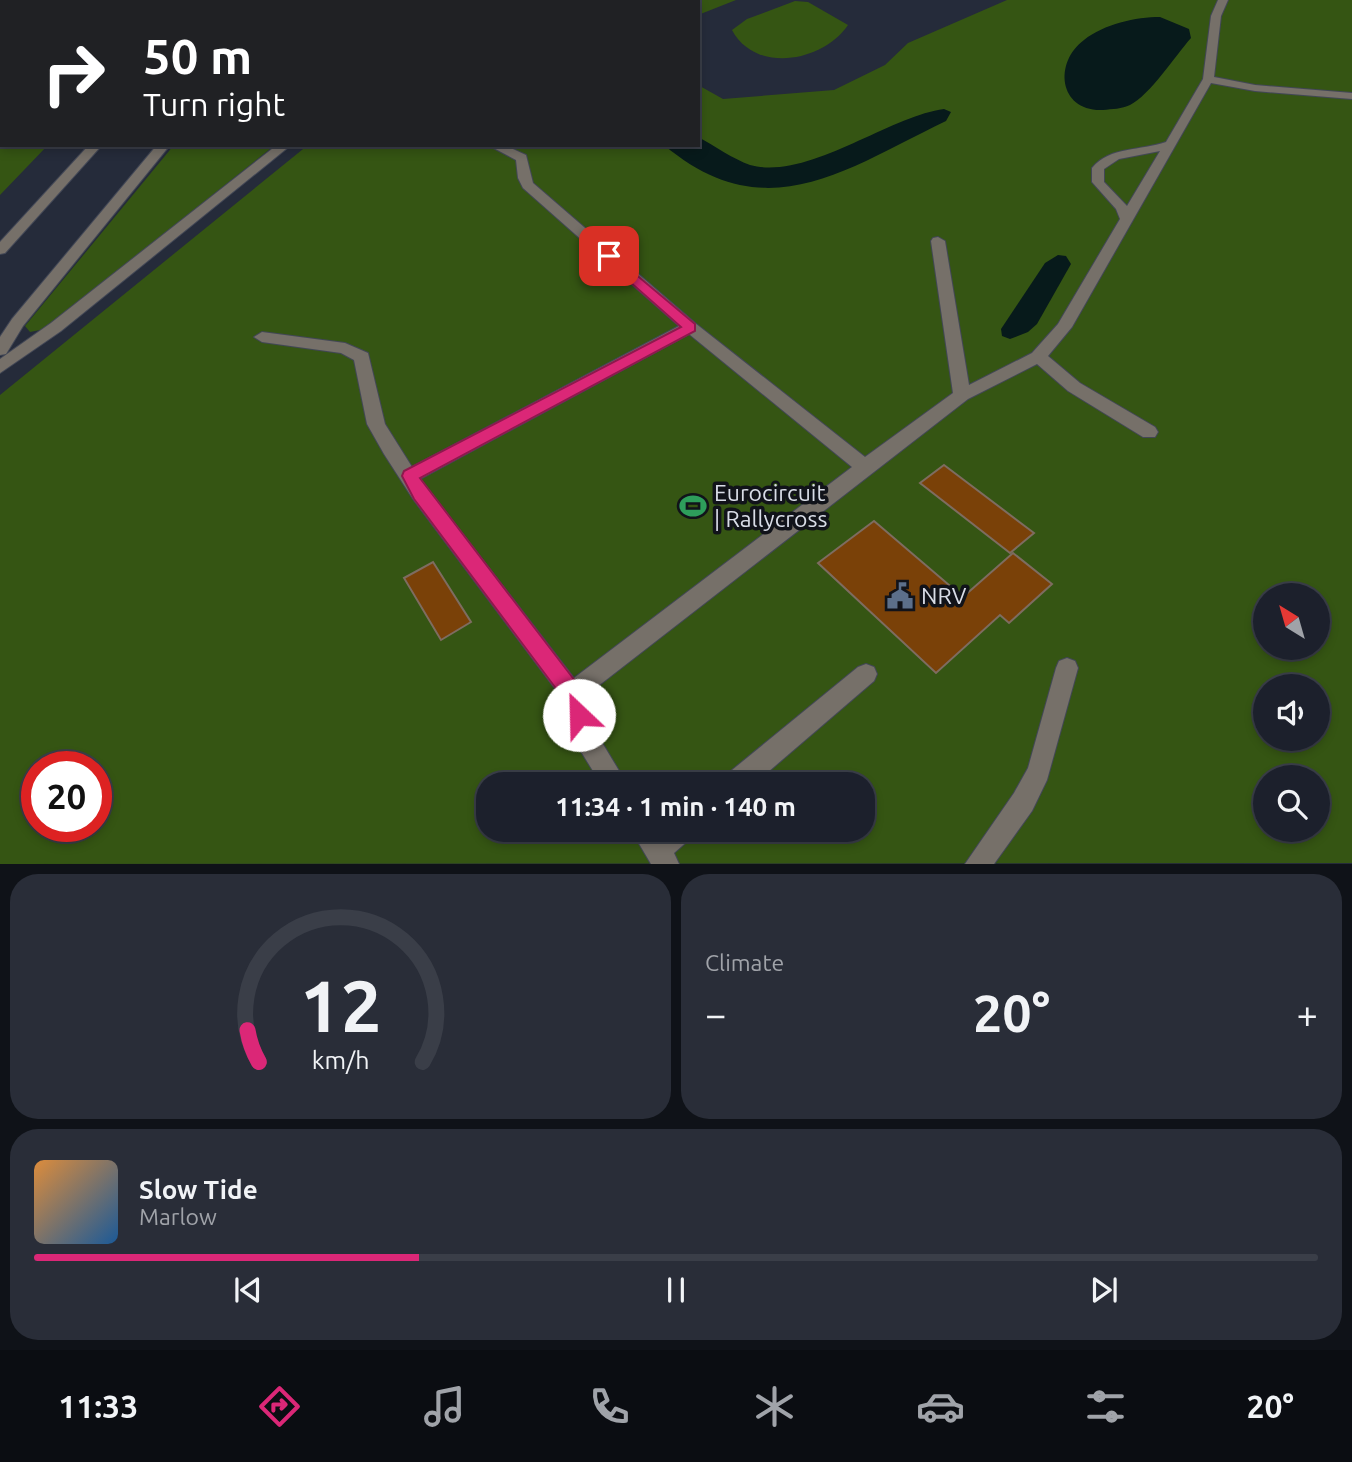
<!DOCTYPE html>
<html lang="en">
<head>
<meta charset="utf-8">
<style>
  body { margin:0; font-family:Ubuntu,sans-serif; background:#292d38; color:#f1f3f6; height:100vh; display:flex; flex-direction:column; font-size:26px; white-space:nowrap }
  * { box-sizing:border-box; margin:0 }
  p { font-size:23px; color:#a0a3a9 }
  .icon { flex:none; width:38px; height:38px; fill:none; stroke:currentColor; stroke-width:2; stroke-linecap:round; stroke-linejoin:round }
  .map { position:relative; height:864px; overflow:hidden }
  .side { display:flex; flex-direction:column; gap:10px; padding:10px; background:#0f1218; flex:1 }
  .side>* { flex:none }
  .hud { position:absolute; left:0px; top:0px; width:700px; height:147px; box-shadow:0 4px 10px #0003,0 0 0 2px #3a3e48; background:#202124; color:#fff; overflow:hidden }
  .needle { width:46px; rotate:323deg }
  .buttons { position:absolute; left:1253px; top:583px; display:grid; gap:14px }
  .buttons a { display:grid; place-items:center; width:77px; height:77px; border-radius:50%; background:#1c202c; box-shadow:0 4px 10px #0003,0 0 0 2px #3a3e48; font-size:35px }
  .speed { position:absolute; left:21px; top:751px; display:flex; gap:14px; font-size:35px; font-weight:700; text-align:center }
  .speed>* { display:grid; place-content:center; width:91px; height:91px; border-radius:50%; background:#1c202c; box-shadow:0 4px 10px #0003,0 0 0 2px #3a3e48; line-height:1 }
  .speed .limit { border:10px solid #d22; background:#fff; color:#111 }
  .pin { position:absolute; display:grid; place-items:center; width:60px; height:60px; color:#fff; margin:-30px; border-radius:14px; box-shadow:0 4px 10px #0006 }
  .me { position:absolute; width:77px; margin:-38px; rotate:336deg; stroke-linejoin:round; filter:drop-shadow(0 0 5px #0008) }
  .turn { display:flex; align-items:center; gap:24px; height:147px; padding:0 28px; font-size:32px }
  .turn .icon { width:91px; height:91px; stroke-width:2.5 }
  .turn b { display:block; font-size:49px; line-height:60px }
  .big { font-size:52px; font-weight:600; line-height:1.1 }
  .side .card { flex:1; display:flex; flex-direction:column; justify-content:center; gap:10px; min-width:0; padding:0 24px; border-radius:28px; background:#292d38 }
  .side .dial { align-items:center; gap:0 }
  .dial svg { height:182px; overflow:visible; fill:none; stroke:#3a3e48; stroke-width:7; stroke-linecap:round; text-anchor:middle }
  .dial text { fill:#f1f3f6; stroke:none }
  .song { display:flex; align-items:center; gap:21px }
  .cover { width:84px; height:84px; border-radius:10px; background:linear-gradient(135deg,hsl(30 70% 55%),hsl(210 70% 35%)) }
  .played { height:7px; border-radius:4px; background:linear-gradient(90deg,#db2777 30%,#3a3e48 30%) }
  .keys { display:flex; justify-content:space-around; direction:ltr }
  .heat { display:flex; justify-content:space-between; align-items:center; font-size:38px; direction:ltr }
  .side .tiles { flex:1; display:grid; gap:10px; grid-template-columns:1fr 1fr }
  .card:last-child { grid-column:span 2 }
  .trip { position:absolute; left:476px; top:772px; width:399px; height:70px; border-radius:28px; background:#1c202c; box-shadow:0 4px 10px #0003,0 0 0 2px #3a3e48; font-weight:600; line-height:70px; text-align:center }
  .dock { display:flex; height:112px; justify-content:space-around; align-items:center; background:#0b0d12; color:#a0a3a9 }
  .dock .icon { width:49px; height:49px }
  .dock .on { color:#db2777 }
  .dock b { font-size:32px; color:#f1f3f6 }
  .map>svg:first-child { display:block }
  .green { fill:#355513; fill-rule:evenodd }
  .water { fill:#071a1b }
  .building { fill:#7a4108; stroke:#7e6c60; stroke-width:2 }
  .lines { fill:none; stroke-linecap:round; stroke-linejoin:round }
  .minor-casing { stroke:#424756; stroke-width:2 }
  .minor { fill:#767069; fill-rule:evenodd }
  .route { fill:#db2777; stroke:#8e194d; stroke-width:2 }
  .labels { text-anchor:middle; stroke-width:7; stroke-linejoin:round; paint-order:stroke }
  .poi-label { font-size:23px; fill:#d9dde7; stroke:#11131a; text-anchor:start }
</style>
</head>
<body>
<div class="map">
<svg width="1352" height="864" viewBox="0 0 1352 864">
  <rect width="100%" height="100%" fill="#252b3a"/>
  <!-- green -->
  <g class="green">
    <polygon points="0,0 194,0 2,2 2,145 48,145 0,195"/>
    <polygon points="488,0 736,0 698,15 698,2 486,2"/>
    <path d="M1007,0H1352V863L0,864V395L308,145H698V85L723,99L834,90L885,65L908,43ZM1265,595H1318V648H1265ZM1265,686H1318V738H1265ZM37,766H96V826H37ZM1265,777H1318V830H1265ZM488,784H863V830H488Z"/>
    <path d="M795,1L808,2L848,25C823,62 755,74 732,30L747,19Z"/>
    <polygon points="174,145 275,145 45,329 30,332 25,326"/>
  </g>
  <!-- water -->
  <g class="water">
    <path d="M1160,17L1189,29L1191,38C1175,56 1150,95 1130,105C1122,109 1112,109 1103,110C1059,112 1053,63 1084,40C1104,24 1136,17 1160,17Z"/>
    <path d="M944,109L951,112L946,121C846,169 766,231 664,145H698V137C715,146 733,159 750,165C807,181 889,116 944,109Z"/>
    <polygon points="1058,255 1066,256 1071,264 1037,324 1028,332 1010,339 1002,336 1001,329 1045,263"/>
  </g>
  <!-- building -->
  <g class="building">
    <polygon points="944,465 1034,533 1010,553 920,483"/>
    <polygon points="874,521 963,597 1013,553 1052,584 1009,623 1000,615 936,673 818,563"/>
    <polygon points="433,562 471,622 441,640 404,578"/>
  </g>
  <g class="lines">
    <!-- minor casing -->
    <g class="minor-casing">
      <g id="minor">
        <polygon points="227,0 237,0 226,2"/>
        <polygon points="280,0 290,0 279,2"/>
        <polygon points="462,0 472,0 461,2"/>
        <path d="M1218,0H1228L1221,16L1214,77L1255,85L1352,93V99L1255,91L1211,83L1072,327L1048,356L1080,383L1155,427L1158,432L1155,437H1143L1068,391L1037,364L968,399L584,697L595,731L627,784H601L577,745L562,698L413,499L384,454L367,424L354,360L341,353L262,342L254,337L262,332L345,343L368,353L385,424L412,467L679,326L523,188L518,178L516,160L488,145H504L526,155L533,183L695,323L865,457L953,393L931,241L933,238L938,237L945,241L969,385L1032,353L1058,324L1120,219L1116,209L1092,182V168C1110,146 1141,151 1166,142L1203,79L1211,16ZM1160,151L1127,206L1104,182V169L1119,159ZM689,334L852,467L574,678L420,479Z"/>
        <polygon points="89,145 102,145 5,253 0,254 0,242"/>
        <polygon points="157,145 170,145 23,326 6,354 0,355 0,337 12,319"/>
        <polygon points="277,145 291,145 61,331 0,373 0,359 51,323"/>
        <polygon points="1067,658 1075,661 1078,668 1047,780 1032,811 994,864 965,864 1014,793 1028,768 1056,668 1059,661"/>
        <polygon points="866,664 874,667 877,674 874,681 754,784 723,784 726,775 858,667"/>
        <polygon points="631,830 694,830 690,839 674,853 679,864 651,864"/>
      </g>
    </g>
    <!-- minor -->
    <use href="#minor" class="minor"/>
  </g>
  <!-- route -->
  <polygon class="route" points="609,252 695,324 695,331 420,478 579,686 589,715 586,722 579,725 571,722 563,698 414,499 402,476 404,471 681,327 604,259 603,256"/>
  <!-- icons -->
  <defs>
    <g id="stadium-bare" transform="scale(2.1)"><path d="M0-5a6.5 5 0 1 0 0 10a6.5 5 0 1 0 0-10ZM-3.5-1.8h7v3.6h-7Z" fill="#2e9e5b" stroke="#11131a" stroke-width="2.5" paint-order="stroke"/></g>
    <g id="civic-bare" transform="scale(2.1)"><path d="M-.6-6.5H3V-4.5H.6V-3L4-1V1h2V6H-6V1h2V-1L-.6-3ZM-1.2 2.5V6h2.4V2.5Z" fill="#5c6f8a" stroke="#11131a" stroke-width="2.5" paint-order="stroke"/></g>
  </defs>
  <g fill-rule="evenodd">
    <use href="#stadium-bare" x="693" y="506"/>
    <use href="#civic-bare" x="900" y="596"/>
  </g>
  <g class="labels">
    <!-- poi labels -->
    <g class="poi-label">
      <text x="714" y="501">Eurocircuit<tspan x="714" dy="26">| Rallycross</tspan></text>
      <text x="921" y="604">NRV</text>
    </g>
  </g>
</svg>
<div class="buttons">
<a><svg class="needle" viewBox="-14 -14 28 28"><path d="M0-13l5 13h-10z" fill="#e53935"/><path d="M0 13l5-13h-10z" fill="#a0a3a9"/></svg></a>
<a><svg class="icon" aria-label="sound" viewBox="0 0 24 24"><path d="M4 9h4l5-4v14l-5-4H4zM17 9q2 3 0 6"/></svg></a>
<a><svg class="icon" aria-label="search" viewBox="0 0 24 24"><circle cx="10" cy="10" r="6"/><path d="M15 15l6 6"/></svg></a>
</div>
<div class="speed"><div class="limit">20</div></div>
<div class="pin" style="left:609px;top:256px;background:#d93025"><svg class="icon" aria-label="arrive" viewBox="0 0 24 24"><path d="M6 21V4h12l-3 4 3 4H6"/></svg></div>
<svg class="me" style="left:579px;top:715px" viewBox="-20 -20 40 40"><circle r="19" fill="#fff"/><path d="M0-13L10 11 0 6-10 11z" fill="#db2777"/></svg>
<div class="trip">11:34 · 1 min · 140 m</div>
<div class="hud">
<div class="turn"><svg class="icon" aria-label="right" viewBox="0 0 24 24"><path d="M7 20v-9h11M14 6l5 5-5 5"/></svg><div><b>50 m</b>Turn right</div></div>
</div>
</div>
<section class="side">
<div class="tiles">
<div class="card dial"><svg viewBox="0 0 100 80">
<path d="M14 69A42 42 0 1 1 86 69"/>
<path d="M14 69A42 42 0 0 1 9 55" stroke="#db2777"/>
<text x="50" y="56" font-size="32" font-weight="700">12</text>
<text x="50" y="72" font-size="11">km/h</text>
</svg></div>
<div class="card"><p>Climate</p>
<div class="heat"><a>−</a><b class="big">20°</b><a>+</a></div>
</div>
<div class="card">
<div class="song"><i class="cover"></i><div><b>Slow Tide</b><p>Marlow</p></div></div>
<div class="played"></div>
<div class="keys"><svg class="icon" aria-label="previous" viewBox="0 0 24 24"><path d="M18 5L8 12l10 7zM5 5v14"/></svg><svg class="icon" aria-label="pause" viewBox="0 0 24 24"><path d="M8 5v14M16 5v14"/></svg><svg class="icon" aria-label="next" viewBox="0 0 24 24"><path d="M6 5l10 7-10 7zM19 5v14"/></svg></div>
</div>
</div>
</section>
<nav class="dock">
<b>11:33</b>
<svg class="icon on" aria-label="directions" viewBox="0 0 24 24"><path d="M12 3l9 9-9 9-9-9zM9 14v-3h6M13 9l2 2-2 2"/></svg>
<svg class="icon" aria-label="music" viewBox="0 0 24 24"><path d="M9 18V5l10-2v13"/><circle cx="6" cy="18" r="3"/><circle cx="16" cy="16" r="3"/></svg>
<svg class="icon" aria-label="phone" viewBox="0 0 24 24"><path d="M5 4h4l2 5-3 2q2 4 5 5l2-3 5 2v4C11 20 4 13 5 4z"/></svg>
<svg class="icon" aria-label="climate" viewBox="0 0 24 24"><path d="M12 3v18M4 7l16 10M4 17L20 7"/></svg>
<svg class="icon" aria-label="car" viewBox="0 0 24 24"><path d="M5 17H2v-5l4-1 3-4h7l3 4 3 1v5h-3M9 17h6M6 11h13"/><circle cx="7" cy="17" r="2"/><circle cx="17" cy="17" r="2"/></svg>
<svg class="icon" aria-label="filters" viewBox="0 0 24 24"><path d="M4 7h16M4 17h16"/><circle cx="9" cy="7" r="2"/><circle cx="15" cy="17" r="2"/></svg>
<b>20°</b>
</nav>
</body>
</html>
